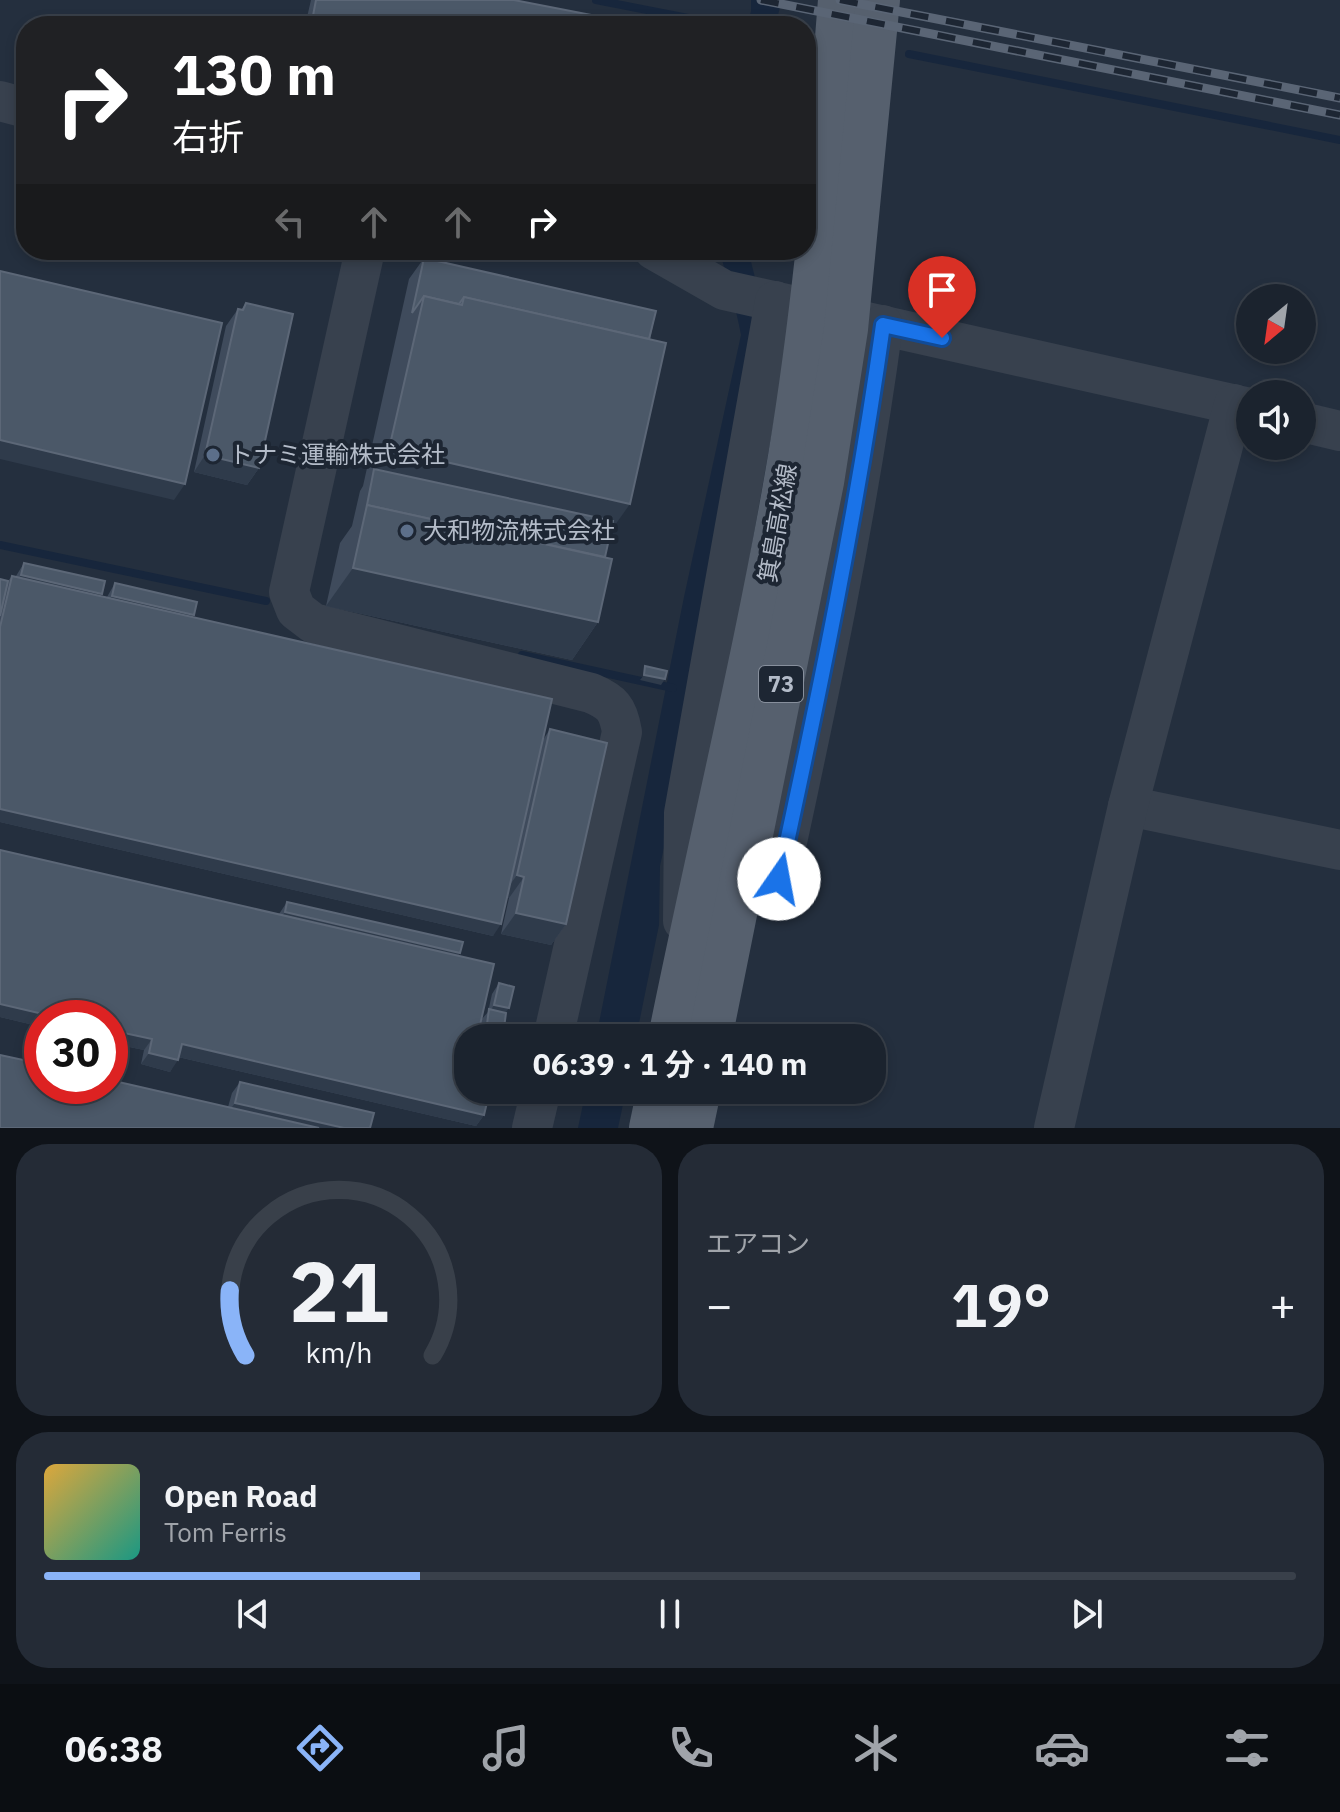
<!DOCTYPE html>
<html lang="ja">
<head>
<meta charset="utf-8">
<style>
  body { margin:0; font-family:"IBM Plex Sans","Noto Sans JP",sans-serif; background:#242b36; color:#f1f3f6; height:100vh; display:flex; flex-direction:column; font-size:30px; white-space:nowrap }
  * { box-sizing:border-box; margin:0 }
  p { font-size:26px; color:#a0a4aa }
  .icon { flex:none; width:44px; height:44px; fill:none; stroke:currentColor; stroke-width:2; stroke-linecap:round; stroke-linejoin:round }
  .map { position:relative; height:1128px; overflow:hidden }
  .details { display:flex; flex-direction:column; gap:16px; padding:16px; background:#0f1319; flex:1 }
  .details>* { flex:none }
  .guide { position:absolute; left:16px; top:16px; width:800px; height:244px; border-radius:32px; box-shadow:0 4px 12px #0003,0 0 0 2px #39404a; background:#202124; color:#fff; overflow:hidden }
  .needle { width:52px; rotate:209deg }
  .buttons { position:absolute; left:1236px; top:284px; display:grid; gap:16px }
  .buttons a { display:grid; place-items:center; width:80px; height:80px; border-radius:50%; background:#1b232e; box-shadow:0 4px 12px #0003,0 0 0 2px #39404a; font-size:40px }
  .speed { position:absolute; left:24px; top:1000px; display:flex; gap:16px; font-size:40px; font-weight:700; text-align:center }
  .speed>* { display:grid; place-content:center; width:104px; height:104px; border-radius:50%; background:#1b232e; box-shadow:0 4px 12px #0003,0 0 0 2px #39404a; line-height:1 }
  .speed .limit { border:12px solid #d22; background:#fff; color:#111 }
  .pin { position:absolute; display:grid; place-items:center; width:68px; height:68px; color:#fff; margin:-82px -34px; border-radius:50% 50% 50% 0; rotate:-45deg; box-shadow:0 0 8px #0007 }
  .pin .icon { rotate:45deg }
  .me { position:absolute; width:88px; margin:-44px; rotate:12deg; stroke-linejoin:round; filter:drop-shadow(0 0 6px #0008) }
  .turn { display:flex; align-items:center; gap:28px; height:168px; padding:0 24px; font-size:36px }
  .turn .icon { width:104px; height:104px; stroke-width:2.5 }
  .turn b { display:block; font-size:56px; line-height:68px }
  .lanes { display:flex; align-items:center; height:76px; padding:0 24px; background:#0003; justify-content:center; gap:40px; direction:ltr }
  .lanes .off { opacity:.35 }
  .big { font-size:60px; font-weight:700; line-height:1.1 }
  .details .widget { flex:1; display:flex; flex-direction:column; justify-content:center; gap:12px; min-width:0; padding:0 28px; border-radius:32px; background:#242b36 }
  .details .dial { align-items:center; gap:0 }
  .dial svg { height:208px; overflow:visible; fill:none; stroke:#39404a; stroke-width:7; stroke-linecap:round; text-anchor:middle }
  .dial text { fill:#f1f3f6; stroke:none }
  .song { display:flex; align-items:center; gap:24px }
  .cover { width:96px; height:96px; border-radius:12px; background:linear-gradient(135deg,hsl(40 70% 55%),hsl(170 70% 35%)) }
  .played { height:8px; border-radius:4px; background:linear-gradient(90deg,#8ab4f8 30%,#39404a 30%) }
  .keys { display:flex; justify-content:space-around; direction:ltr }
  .heat { display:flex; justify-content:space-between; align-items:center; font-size:44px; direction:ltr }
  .details .tiles { flex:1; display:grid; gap:16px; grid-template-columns:1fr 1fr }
  .widget:last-child { grid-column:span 2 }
  .trip { position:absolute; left:454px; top:1024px; width:432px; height:80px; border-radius:32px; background:#1b232e; box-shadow:0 4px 12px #0003,0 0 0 2px #39404a; font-weight:700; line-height:80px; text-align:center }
  .tabs { display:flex; height:128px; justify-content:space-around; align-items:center; background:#0b0e12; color:#a0a4aa }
  .tabs .icon { width:56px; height:56px }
  .tabs .current { color:#8ab4f8 }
  .tabs b { font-size:36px; color:#f1f3f6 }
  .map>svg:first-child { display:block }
  .water { fill:#17263c }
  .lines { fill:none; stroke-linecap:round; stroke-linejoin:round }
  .stream { stroke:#17263c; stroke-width:8 }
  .minor { stroke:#38414e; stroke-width:40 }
  .major { stroke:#56606e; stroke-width:44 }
  .rail-casing { stroke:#5a6575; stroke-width:9 }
  .rail { stroke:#1d2633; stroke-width:6; stroke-dasharray:18; stroke-linecap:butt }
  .wall { fill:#3f4b5c }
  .shaded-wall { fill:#2f3b4b }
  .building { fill:#4b5868; stroke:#5c6777; stroke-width:2 }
  .route-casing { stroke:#114b97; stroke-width:20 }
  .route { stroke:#1a73e8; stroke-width:14 }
  .service-dot { fill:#5c6f8a; stroke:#1d2633; stroke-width:3 }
  .labels { text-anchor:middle; stroke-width:8; stroke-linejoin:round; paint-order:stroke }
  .shield { fill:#1d2633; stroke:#878f9c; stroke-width:2 }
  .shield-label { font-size:22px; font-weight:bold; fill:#b4bcc9 }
  .poi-label { font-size:24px; fill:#b4bcc9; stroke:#1d2633; text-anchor:start }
  .street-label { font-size:24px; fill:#b4bcc9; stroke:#1d2633 }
</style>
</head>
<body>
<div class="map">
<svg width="1340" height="1128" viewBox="0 0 1340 1128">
  <rect width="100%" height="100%" fill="#242f3e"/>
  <!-- water -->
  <g class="water">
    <polygon points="751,0 782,0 775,26 747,26 751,11"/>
    <path d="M720,250H748L763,309L697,693L660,866L659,925L636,1038H596L684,597L741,335C736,306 726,279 720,250Z"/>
    <polygon points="586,1090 626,1090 618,1128 578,1128"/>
  </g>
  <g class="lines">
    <!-- stream -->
    <g class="stream">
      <polyline points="596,0 729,26"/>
      <polyline points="909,54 1340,140"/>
      <polyline points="0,545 266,601"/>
      <polyline points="522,655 673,688"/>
    </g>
    <!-- minor -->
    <g class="minor">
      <polyline points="0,101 26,108"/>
      <path d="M365,250L289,592L296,610L313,623L591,693C612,702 618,708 622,732L553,1038"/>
      <polyline points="654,250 724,290 1250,408"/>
      <polyline points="1302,422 1340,431"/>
      <polyline points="1128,806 1340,850"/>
      <path d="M738,900L779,879C819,695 858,512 883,325"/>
      <polyline points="683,921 684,813 775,301"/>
      <polyline points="532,1128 541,1090"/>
      <polyline points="1054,1128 1128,806 1234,404"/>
    </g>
    <!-- major -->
    <g class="major">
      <path d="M670,1038C709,844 757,652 790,457C815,306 828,153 840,0"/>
      <polyline points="710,1038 822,482 846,329 878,0"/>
      <polyline points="651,1128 659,1090"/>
      <polyline points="691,1128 699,1090"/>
    </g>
    <!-- rail casing -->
    <g class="rail-casing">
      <g id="rail">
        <polyline points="761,0 1340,115"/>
        <polyline points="840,0 1340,98"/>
      </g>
    </g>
    <!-- rail -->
    <use href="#rail" class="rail"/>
  </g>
  <!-- wall -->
  <g class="wall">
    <polygon points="311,0 514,0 605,26 305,26"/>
    <polygon points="424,258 656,311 605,557 598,622 572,660 326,606 340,543 352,526 360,491 363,486 409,279"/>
    <polygon points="246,303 259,468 247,485 194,472 226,326 238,309 241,310"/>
    <polygon points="24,563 101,596 107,597 115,583 192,617 543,740 550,729 566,924 551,945 501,934 509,898 507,898 493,936 0,822 0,579 8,581 12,576 16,576"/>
    <polygon points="0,850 279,914 287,902 460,953 458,956 481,1020 488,1012 492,994 499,983 505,1013 504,1028 496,1038 489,1038 479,1035 468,1038 484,1115 476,1126 178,1057 170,1072 141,1064 144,1050 110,1043 110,1018 42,1018 42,1027 0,1017"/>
    <polygon points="240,1082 370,1128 228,1107 232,1093"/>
  </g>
  <!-- shaded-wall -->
  <g class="shaded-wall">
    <polygon points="0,440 185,484 174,500 0,459"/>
    <polygon points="389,449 630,504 603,542 374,471"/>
    <polygon points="205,455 259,468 247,485 194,472"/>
    <polygon points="353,568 598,622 572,660 326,606"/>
    <polygon points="21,575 102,594 94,605 13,587"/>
    <polygon points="112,596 194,615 186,626 104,607"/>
    <polygon points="644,675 665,679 661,685 640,680"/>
    <polygon points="0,809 501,924 493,936 0,822"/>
    <polygon points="517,875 524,877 509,898 502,896"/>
    <polygon points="285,912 460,953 452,964 277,923"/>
    <polygon points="516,913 566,924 551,945 501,934"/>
    <polygon points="0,1004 60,1018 42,1018 42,1027 0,1017"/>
    <polygon points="494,1005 509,1008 501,1019 489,1013"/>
    <polygon points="487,1024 504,1028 496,1038 479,1035"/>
    <polygon points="110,1030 152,1039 144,1050 110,1043"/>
    <polygon points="182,1044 484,1115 476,1126 174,1056"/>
    <polygon points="149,1053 178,1060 170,1072 141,1064"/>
    <polygon points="235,1103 344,1128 288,1128 227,1114"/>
  </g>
  <!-- building -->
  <g class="building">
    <polygon points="316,0 514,0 607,18 605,26 311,26"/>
    <polygon points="424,258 656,311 649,339 464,297 459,304 424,296 412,313"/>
    <polygon points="0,271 222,323 185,484 0,440"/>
    <polygon points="424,296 462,305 464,297 666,343 630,504 389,449"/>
    <polygon points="246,303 293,314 259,468 205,455 238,309 243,310"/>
    <polygon points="374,469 613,521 605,557 367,505"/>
    <polygon points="367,505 612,559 598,622 353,568"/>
    <polygon points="24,563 105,581 102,594 21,575"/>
    <polygon points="12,576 552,699 501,924 0,809 0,627"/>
    <polygon points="0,579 8,581 0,616"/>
    <polygon points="115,583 197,602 194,615 112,596"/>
    <polygon points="645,666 667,671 665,679 644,675"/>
    <polygon points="550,729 607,743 566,924 516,913 524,877 517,875"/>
    <polygon points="0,850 494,964 477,1038 468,1038 468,1090 490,1090 484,1115 182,1044 178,1060 149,1053 152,1039 110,1030 110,1018 60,1018 0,1004"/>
    <polygon points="287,902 463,942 460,953 285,912"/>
    <polygon points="499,983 514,987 509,1008 494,1005"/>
    <polygon points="489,1009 506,1013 504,1028 487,1024"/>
    <polygon points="0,1055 42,1064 42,1086 110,1086 110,1080 319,1128 0,1128"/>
    <polygon points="240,1082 374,1113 370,1128 344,1128 235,1103"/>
  </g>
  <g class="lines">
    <!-- route casing -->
    <g class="route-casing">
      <path id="route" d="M779,879C819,695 857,512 883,325L942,338"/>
    </g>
    <!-- route -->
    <use href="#route" class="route"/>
  </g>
  <!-- markers -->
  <g class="service-dot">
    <circle cx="213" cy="455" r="8"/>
    <circle cx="407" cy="531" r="8"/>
  </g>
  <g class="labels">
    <!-- shield labels -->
    <rect class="shield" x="759" y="666" width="44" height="36" rx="6"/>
    <g class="shield-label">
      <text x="781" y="692">73</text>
    </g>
    <!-- poi labels -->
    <g class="poi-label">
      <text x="229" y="463">トナミ運輸株式会社</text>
      <text x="423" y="539">大和物流株式会社</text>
    </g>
    <!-- street labels -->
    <g class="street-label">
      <text transform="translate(778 523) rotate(-80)" y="8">箕島高松線</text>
    </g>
  </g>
</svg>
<div class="buttons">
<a><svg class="needle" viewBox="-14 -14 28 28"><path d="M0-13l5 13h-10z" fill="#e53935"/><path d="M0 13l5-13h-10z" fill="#a0a4aa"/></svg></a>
<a><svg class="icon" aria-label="sound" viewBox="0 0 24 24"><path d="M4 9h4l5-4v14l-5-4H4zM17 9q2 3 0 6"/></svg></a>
</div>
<div class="speed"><div class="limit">30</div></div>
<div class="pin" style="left:942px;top:338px;background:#d93025"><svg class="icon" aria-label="arrive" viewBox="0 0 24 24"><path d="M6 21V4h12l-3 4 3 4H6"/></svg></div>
<svg class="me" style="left:779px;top:879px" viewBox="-20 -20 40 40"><circle r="19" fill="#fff"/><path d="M0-13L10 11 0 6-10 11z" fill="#1a73e8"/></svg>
<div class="trip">06:39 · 1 分 · 140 m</div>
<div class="guide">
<div class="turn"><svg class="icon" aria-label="right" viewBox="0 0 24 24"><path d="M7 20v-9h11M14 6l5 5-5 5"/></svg><div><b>130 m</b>右折</div></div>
<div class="lanes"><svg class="icon off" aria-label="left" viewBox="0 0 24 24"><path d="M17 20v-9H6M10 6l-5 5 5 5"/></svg><svg class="icon off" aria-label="ahead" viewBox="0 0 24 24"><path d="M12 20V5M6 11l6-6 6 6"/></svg><svg class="icon off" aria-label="ahead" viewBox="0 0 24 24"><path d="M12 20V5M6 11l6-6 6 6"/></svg><svg class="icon" aria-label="right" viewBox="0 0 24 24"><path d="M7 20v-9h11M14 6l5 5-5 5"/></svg></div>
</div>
</div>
<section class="details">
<div class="tiles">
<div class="widget dial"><svg viewBox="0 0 100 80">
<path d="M14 69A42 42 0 1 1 86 69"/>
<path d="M14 69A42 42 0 0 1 8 44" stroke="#8ab4f8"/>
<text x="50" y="56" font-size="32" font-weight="700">21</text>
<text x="50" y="72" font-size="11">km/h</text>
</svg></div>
<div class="widget"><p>エアコン</p>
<div class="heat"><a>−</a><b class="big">19°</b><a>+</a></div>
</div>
<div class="widget">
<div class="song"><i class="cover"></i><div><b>Open Road</b><p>Tom Ferris</p></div></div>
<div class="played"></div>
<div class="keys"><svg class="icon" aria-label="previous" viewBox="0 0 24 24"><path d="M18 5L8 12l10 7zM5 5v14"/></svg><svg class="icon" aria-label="pause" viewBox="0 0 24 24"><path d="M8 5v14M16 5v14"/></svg><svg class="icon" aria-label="next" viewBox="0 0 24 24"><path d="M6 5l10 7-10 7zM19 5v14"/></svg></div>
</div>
</div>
</section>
<nav class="tabs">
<b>06:38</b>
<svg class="icon current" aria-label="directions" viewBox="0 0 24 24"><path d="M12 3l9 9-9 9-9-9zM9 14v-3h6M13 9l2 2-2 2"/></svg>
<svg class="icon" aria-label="music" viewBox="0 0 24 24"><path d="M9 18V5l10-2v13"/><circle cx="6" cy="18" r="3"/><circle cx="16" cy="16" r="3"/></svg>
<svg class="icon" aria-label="phone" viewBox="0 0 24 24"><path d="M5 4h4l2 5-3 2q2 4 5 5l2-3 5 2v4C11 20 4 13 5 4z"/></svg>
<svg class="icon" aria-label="climate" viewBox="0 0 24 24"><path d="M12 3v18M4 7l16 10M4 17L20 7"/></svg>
<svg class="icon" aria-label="car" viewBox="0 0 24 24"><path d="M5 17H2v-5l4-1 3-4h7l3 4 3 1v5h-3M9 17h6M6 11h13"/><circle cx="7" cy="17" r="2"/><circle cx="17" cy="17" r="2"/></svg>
<svg class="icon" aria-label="filters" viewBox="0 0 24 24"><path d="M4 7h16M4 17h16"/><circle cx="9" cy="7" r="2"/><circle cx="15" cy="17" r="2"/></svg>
</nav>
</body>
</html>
